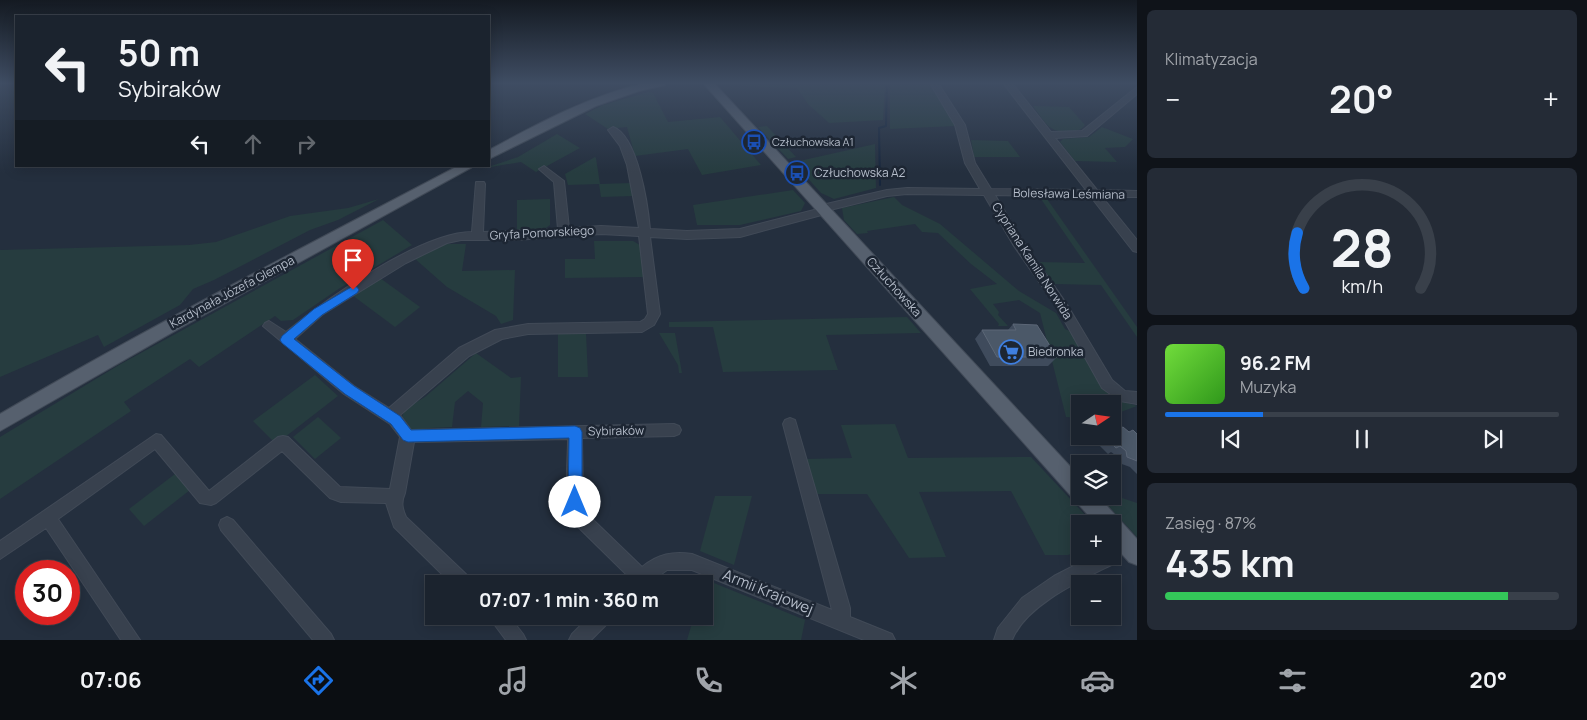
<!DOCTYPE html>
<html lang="pl">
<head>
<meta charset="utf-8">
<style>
  body { margin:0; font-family:Manrope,sans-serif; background:#242b36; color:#f1f3f6; height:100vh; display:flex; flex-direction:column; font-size:19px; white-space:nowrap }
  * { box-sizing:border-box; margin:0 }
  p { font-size:16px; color:#a0a4aa }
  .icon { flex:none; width:28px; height:28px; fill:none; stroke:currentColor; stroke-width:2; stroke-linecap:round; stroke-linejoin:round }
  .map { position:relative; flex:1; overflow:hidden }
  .details { display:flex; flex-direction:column; gap:10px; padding:10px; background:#0f1319; width:450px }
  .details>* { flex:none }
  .top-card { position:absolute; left:15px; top:15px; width:475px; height:152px; border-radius:0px; box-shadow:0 2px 12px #0003,0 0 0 1px #39404a; background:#1b232e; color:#f1f3f6; overflow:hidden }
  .needle { width:32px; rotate:77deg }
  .fabs { position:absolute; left:1071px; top:395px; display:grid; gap:10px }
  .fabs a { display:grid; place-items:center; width:50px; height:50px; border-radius:0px; background:#1b232e; box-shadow:0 2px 12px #0003,0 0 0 1px #39404a; font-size:25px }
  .speed { position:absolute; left:15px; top:560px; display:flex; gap:10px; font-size:25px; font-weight:700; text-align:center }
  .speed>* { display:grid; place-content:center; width:65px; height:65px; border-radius:50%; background:#1b232e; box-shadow:0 2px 12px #0003,0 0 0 1px #39404a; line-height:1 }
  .speed .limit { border:8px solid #d22; background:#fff; color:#111 }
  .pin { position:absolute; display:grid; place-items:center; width:42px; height:42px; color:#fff; margin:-51px -21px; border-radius:50% 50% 50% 0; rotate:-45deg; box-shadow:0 0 5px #0007 }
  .pin .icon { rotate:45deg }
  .me { position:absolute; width:55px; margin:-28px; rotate:0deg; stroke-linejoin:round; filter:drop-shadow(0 0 4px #0008) }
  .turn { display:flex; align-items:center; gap:18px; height:105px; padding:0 20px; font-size:22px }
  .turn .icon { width:65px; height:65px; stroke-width:2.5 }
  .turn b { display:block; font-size:35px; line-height:42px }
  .lanes { display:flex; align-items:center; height:48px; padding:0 20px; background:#0003; justify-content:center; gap:25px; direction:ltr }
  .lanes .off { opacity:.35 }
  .big { font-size:38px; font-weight:700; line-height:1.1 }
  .details .tile { flex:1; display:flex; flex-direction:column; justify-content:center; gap:8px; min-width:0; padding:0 18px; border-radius:8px; background:#242b36 }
  .details .dial { align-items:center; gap:0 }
  .dial svg { height:130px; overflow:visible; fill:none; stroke:#39404a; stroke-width:7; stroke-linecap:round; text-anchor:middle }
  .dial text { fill:#f1f3f6; stroke:none }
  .song { display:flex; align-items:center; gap:15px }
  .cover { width:60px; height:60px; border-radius:8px; background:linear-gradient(135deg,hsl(100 70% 55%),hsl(110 70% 35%)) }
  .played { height:5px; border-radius:2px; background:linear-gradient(90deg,#1a73e8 25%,#39404a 25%) }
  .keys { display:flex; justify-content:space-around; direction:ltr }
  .heat { display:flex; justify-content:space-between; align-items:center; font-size:28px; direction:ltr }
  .charge { height:8px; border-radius:4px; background:linear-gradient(90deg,#34c759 87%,#39404a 0) }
  .trip { position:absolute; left:425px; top:575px; width:288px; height:50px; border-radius:0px; background:#1b232e; box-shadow:0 2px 12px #0003,0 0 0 1px #39404a; font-weight:700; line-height:50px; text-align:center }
  .tab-bar { display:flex; height:80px; justify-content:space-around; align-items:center; background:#0b0e12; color:#a0a4aa }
  .tab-bar .icon { width:35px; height:35px }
  .tab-bar .selected { color:#1a73e8 }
  .tab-bar b { font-size:22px; color:#f1f3f6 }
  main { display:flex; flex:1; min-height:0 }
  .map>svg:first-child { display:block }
  .green { fill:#263c3f }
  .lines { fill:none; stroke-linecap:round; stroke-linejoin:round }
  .stream { stroke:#17263c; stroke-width:2 }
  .minor-casing { stroke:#414a57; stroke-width:2 }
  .major-casing { stroke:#414a57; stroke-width:2 }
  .minor { fill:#38414e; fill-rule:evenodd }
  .major { fill:#56606e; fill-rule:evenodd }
  .wall { fill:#3f4b5c }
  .building { fill:#4b5868; stroke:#5c6777 }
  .route { fill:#1a73e8; stroke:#114b97 }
  .labels { text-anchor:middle; stroke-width:5; stroke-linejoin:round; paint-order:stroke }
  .far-poi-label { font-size:11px; fill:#b4bcc9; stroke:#1d2633; text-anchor:start }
  .poi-label { font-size:12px; fill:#b4bcc9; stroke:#1d2633; text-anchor:start }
  .street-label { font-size:12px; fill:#b4bcc9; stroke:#1d2633 }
  .near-street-label { font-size:15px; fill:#b4bcc9; stroke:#1d2633 }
</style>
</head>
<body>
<main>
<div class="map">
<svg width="1137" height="640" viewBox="0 0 1137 640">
  <rect width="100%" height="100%" fill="#242f3e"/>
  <!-- green -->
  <g class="green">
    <polygon points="721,83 885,83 883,120 829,123 808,104 797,88 720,85"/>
    <polygon points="890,83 931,83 955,126 890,129"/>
    <polygon points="648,92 653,93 668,122 720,117 761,165 702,175 688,149 635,156 627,127 608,129 585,114 603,105"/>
    <path d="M1033,106L1069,107L1085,125C1081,130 1078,131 1071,132C1048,133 1046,123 1033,106Z"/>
    <polygon points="767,126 796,157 788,159 758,127"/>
    <polygon points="1102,127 1133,139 1125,147 1105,148 1117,162 1075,161 1060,142 1063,139 1089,137"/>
    <polygon points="557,134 580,148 536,172 521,162 485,168 518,157"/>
    <polygon points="971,140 1008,141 1020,157 974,157"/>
    <polygon points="875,144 876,188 834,199 821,193 795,164 795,162"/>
    <polygon points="595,157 596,158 600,184 631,183 634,196 601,197 599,184 568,185 565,174"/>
    <polygon points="793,190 805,203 801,211 740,225 697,225 693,205"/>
    <polygon points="894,197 902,205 940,224 1019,291 1056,313 1065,329 1072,332 1119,400 1137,406 1113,415 1112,404 1080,404 1080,418 1066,417 1040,313 1019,300 993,304 999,312 998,315 1008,326 998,326 999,324 970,289 997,284 971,264 938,233 922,232 915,224 867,231 868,233 857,234 844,220 842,208"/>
    <polygon points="379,199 338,220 310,230 214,280 193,289 180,305 104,347 98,335 0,377 0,250 189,245 216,242 290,216 348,208"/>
    <polygon points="550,199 550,225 543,230 517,230 517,200"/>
    <polygon points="1041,199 1047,199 1137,327 1137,337 1101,285 1053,284 1040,262 1085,263"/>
    <polygon points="383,220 412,245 340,288 293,320 281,321 275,316 199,367 190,359 124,402 131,411 0,499 0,437 119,365"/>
    <polygon points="594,241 633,241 640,245 644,277 565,278 565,259 595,259"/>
    <polygon points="444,244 466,244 462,271 515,270 513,320 501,324 496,316 447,287 414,258 430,248"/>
    <polygon points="380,278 420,307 395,327 352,295"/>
    <polygon points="907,317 921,333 826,335 838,370 723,372 713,327 669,327 669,322"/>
    <polygon points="586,333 588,377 558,377 558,334"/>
    <polygon points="659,333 675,333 682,373 679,373 678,365"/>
    <polygon points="476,353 511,378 521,377 519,426 481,427 483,403 468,391 455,402 452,427 430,428 409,431 401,420 405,409 425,397"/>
    <polygon points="315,375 338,396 276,444 253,421"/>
    <polygon points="318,417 341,438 315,459 293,437"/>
    <polygon points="895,424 908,458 1031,457 1088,518 1089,524 1080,524 1080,550 1068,555 1045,555 1011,491 919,492 946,557 909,558 867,494 814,494 805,459 852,458 841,425"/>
    <polygon points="175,474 190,490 144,526 129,509"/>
    <polygon points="1113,495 1137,503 1137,537 1099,496"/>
    <polygon points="715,496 752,496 734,565 700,551"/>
    <polygon points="704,579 805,620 801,640 687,640 694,616 704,616"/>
  </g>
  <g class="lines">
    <!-- stream -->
    <polyline class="stream" points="880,185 879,128 886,126 887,83"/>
    <!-- minor casing -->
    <g class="minor-casing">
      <g id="minor">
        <path d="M930,83H938L965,125L975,163L991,189L1086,190L1003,83H1012L1051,132L1082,131L1137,87V94L1087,136L1055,138L1097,190L1137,191V197H1102L1137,240V252L1133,251L1091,197L995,195L1022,240L1066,303L1112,380L1125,391L1137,392V404L1120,401L1102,388L1058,309L1014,246L984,195L907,194L887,196L830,210L829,213L740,237L687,239L650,237L660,314L654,325L642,332L528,334L502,339L469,356L400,415L411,430L674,424L679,426L681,430L679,434L674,436L582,438L583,501L586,513L642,567C658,554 673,551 692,554L832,610L783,424L785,420L790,418L795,420L850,608V617L892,634L895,640H864L692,570H667L648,584H628L630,578L573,522C563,497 568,466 568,439L414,442L405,493C401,502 402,508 406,517L470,578L472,584H452L394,527L386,503L341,502L330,498L282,451L216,503L211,505L200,503L155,449L58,519L140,640H121L46,528L0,559V541L156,434L161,435L209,491L278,437L283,436L288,437L340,487L390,489L400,437L390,424L344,394L263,326L265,323L269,321L286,332C325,300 421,232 472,232L476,182H484L485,184L483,232L558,229L554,182L539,169L544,166L564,181L569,228L601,226L639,228L627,165L620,146L608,130L613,127C638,136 648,206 650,229L687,231L740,229L818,209V206L822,205L887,190L907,188L980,189L965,163L955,125ZM601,234L639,236L648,314L645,319L640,322L528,324L495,330L459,348L389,408L354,386L295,339L322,315L346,300L406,263L447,243L461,240H515Z"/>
        <polygon points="227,517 233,520 331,634 334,640 313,640 221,530 219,525 221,520"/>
        <path d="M1112,548L1117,550L1119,556L1117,562C1084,579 1026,604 1012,640H994L998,628L1022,598L1054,576L1093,556H1112Z"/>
        <polygon points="488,616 509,616 523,634 526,640 506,640"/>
        <polygon points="590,616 612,616 609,622 591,640 569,640 572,634"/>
      </g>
    </g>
    <!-- major casing -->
    <g class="major-casing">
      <g id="major">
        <path d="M645,83H666L665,85L639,91L596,106L489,159V150C539,123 589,96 645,83Z"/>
        <polygon points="703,83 714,83 1080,477 1080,496 1098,496 1137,539 1137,565 1129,562 1112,543 1112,524 1096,524"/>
        <path d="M458,166H474L180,328L0,431V414C150,326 304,247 458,166Z"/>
      </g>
    </g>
    <!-- minor -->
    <use href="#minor" class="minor"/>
    <!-- major -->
    <use href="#major" class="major"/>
  </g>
  <!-- wall -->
  <g class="wall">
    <polygon points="1013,324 1057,357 1048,366 990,366 975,339 982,330 1008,330"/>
    <polygon points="1118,429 1137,434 1137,474 1130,467 1119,463 1118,457 1111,452 1108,454 1093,439 1097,436 1112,436"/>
  </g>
  <!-- building -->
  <g class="building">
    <polygon points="1013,324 1037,325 1057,357 997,357 982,330 1016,330"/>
    <polygon points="1115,427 1118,429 1123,427 1129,432 1133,430 1137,434 1137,461 1127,457 1126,451 1120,446 1116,448 1104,436 1112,436 1112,428"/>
  </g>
  <!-- sky -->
  <linearGradient id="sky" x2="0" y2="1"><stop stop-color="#141a22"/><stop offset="0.48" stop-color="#3f4d63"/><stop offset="1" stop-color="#3f4d63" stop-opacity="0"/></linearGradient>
  <rect width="1137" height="173" fill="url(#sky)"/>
  <!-- route -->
  <polygon class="route" points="353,286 357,287 359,290 357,293 322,315 294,339 354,386 400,416 411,430 575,426 580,428 582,432 582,502 580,506 575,508 570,506 568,502 569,438 408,442 403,440 391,424 345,394 282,343 280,340 282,336 314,309"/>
  <!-- icons -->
  <defs>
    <g id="bus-ring" transform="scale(1.25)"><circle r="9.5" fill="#1d2633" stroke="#1a4fb4" stroke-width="1.5"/><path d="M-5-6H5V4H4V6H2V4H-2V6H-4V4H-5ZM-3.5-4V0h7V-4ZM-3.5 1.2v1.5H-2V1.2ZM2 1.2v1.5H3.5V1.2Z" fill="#1a4fb4"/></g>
    <g id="supermarket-ring" transform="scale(1.25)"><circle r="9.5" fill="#1d2633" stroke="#3f7fe0" stroke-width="1.5"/><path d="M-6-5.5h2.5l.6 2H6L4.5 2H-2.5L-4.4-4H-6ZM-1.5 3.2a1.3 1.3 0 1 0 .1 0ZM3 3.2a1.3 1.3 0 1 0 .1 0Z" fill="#3f7fe0"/></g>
  </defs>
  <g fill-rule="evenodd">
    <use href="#bus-ring" x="754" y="142"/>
    <use href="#bus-ring" x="797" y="173"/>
    <use href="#supermarket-ring" x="1011" y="352"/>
  </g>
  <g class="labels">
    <!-- far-poi labels -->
    <g class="far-poi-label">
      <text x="772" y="146">Człuchowska A1</text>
    </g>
    <!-- poi labels -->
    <g class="poi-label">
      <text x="814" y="177">Człuchowska A2</text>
      <text x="1028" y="356">Biedronka</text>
    </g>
    <!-- street labels -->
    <g class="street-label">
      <text transform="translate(1069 194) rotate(1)" y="4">Bolesława Leśmiana</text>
      <text transform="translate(542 233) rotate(-3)" y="4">Gryfa Pomorskiego</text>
      <text transform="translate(1032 261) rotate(57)" y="4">Cypriana Kamila Norwida</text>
      <text transform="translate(894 287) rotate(48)" y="4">Człuchowska</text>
      <text transform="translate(232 292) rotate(-28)" y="4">Kardynała Józefa Glempa</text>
      <text transform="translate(616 431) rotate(-1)" y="4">Sybiraków</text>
    </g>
    <!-- near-street labels -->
    <g class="near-street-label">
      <text transform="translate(768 592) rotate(22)" y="5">Armii Krajowej</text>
    </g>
  </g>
</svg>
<div class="fabs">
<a><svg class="needle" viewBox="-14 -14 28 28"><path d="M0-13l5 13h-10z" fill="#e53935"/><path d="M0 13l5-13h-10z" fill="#a0a4aa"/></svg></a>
<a><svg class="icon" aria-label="layers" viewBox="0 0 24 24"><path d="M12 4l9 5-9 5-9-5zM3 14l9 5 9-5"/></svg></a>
<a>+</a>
<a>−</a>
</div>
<div class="speed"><div class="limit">30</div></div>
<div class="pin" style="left:353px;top:290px;background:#d93025"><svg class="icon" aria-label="arrive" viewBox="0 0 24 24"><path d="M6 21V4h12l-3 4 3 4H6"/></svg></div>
<svg class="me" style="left:575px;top:502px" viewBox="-20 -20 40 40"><circle r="19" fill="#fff"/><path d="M0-13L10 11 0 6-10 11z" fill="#1a73e8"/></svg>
<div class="trip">07:07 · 1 min · 360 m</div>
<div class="top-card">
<div class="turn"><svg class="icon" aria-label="left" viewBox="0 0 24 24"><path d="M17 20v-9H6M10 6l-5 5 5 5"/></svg><div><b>50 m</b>Sybiraków</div></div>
<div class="lanes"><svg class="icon" aria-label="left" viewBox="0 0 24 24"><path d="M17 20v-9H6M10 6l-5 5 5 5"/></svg><svg class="icon off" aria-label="ahead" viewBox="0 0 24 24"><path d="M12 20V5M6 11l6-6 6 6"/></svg><svg class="icon off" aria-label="right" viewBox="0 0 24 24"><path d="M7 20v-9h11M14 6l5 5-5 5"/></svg></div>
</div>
</div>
<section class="details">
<div class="tile"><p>Klimatyzacja</p>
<div class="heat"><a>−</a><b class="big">20°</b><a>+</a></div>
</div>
<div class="tile dial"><svg viewBox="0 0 100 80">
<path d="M14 69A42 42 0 1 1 86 69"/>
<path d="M14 69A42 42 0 0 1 10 35" stroke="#1a73e8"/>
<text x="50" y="56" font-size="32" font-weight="700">28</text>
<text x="50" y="72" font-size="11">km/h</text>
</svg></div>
<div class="tile">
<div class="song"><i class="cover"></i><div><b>96.2 FM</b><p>Muzyka</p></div></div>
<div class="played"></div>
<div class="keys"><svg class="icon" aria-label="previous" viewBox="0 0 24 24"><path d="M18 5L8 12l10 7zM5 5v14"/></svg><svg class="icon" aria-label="pause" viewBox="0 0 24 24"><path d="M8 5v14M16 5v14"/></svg><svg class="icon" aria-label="next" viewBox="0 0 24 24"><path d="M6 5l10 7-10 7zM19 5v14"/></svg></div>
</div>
<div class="tile"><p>Zasięg · 87%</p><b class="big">435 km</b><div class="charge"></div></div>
</section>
</main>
<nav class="tab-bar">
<b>07:06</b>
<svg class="icon selected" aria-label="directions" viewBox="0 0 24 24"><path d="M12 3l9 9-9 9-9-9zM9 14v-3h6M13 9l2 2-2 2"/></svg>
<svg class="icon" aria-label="music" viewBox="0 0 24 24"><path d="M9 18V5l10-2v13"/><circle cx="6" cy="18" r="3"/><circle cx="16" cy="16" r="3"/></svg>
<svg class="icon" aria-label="phone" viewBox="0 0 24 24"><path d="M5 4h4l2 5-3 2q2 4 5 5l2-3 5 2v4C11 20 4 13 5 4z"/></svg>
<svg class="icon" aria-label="climate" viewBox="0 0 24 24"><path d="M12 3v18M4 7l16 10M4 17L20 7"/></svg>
<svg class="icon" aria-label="car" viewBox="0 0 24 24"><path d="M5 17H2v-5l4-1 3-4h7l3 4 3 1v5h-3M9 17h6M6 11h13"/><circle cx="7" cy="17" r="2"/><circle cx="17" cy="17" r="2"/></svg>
<svg class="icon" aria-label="filters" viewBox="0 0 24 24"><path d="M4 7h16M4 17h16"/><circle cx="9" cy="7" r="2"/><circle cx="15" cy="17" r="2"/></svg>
<b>20°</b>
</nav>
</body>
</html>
